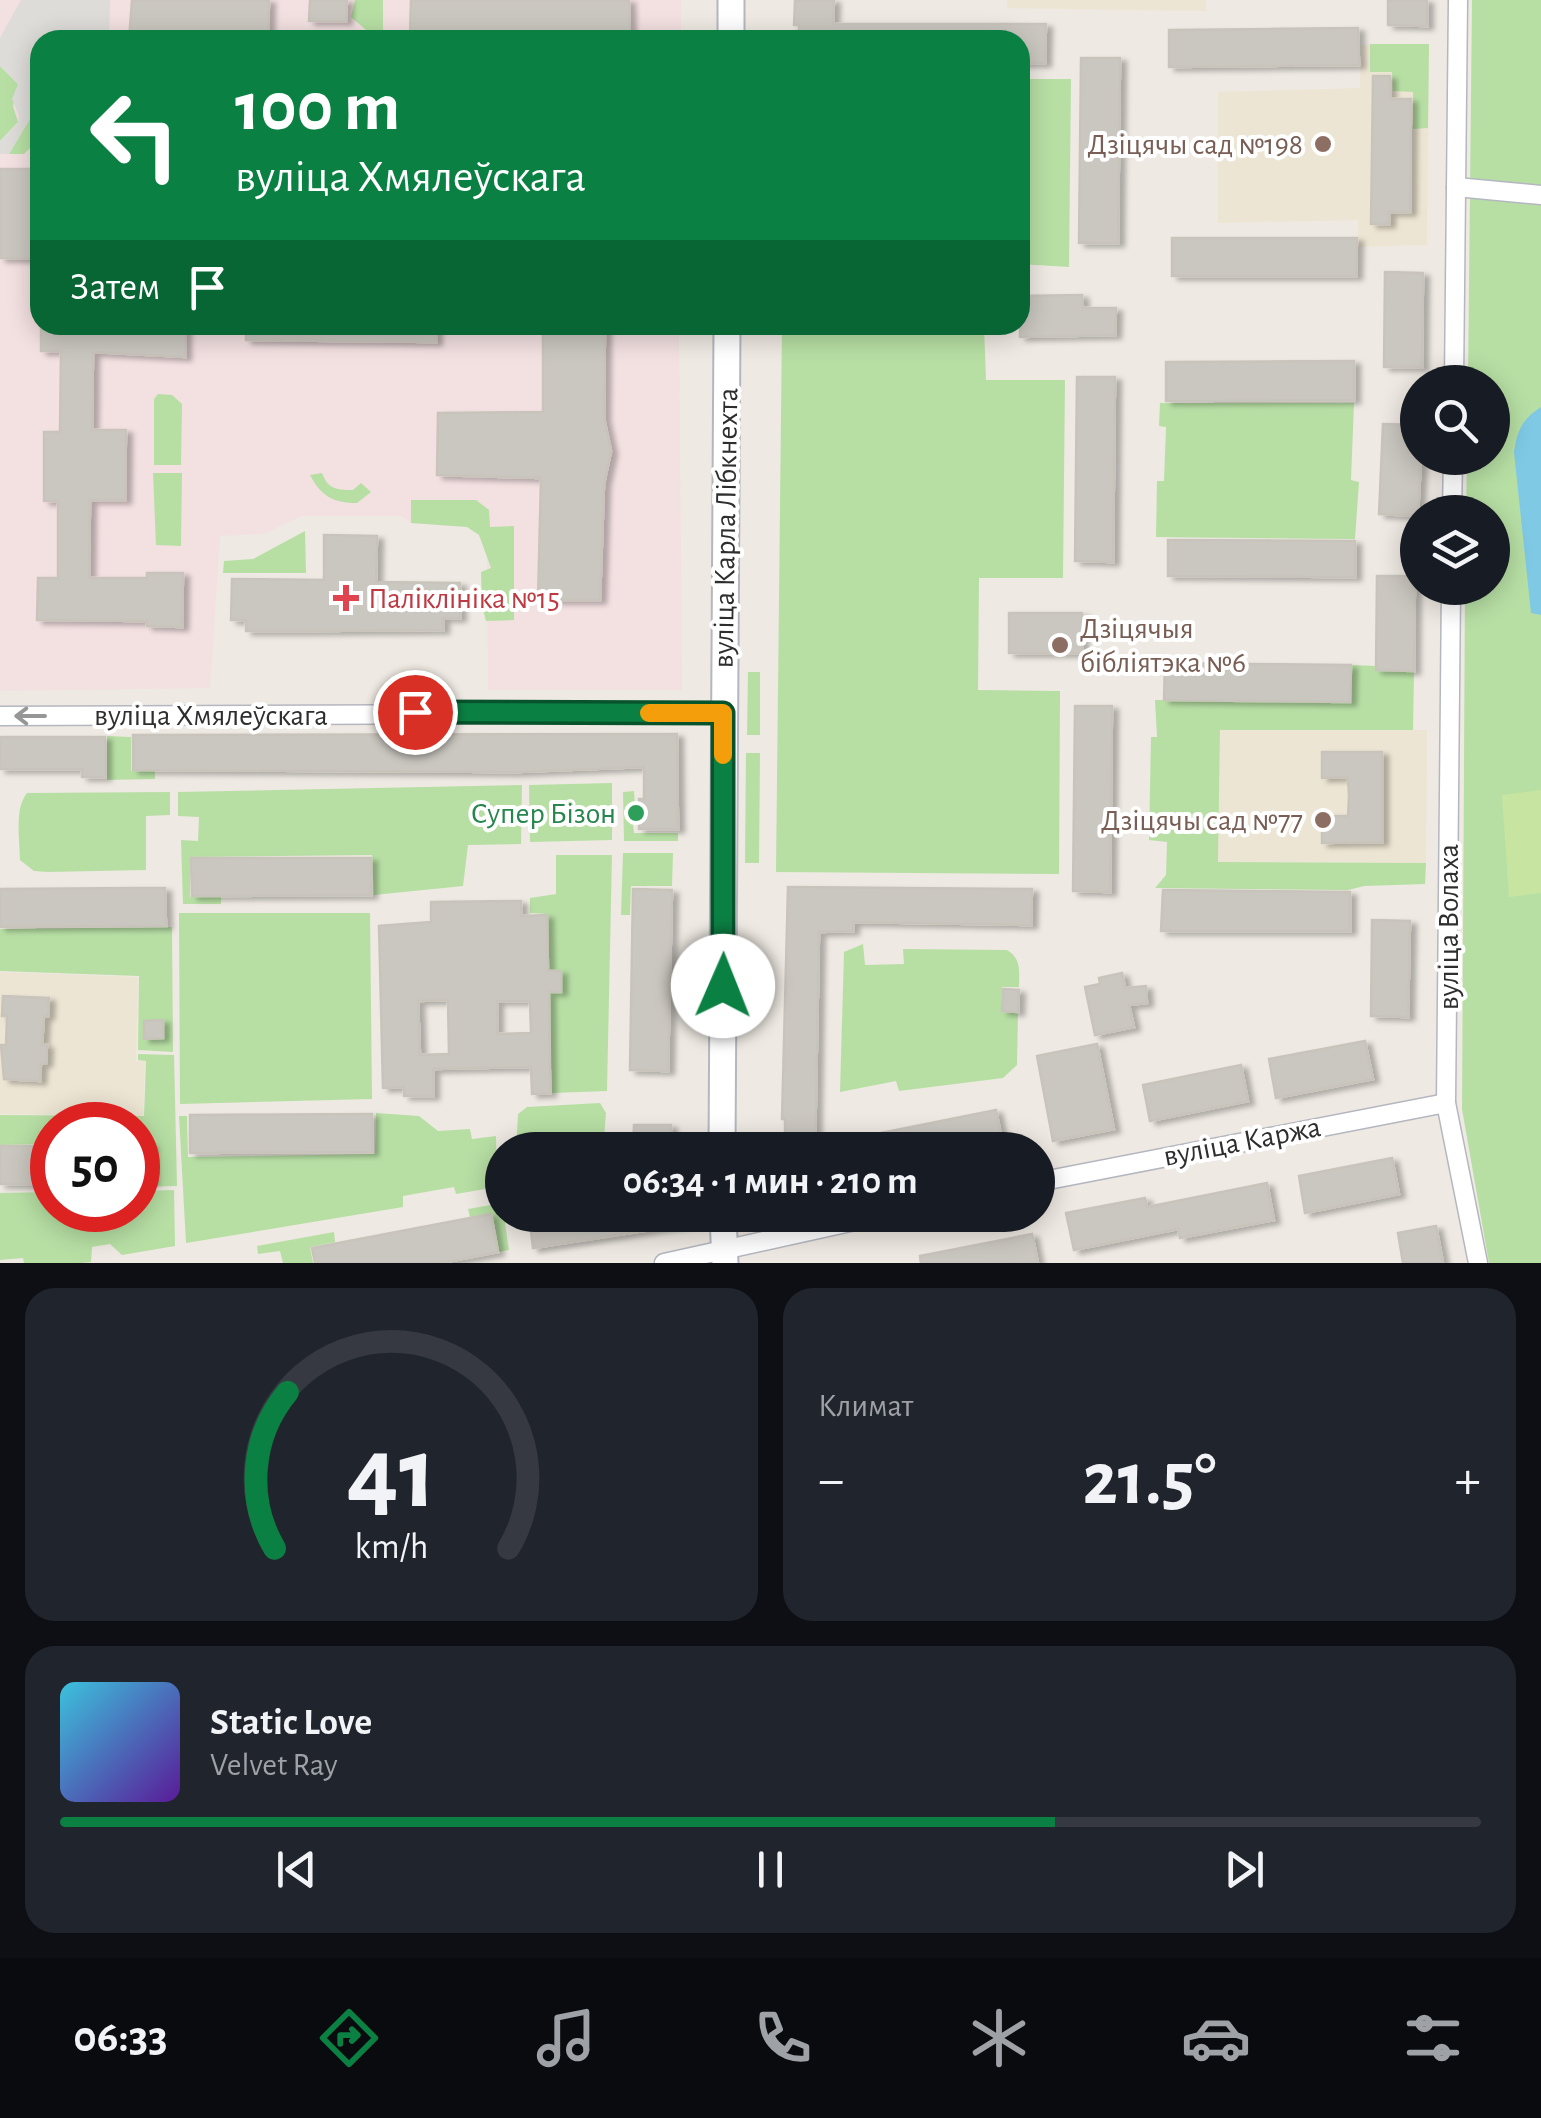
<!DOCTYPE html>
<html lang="ru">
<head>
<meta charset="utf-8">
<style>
  body { margin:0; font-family:"Alegreya Sans",sans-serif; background:#20242c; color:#f1f3f6; height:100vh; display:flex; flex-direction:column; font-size:38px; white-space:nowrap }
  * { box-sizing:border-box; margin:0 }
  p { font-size:32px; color:#9ea1a6 }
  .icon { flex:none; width:55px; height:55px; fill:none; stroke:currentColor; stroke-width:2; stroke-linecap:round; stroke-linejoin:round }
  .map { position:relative; height:1263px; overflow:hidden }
  .sheet { display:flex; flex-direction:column; gap:25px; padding:25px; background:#0d0f14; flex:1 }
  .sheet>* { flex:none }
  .hud { position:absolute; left:30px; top:30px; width:1000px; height:305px; border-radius:30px; box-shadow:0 5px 25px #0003; background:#0b8043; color:#fff; overflow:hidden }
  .tools { position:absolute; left:1400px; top:365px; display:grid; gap:20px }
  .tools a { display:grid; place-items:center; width:110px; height:110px; border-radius:50%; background:#171b24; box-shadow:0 5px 25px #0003; font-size:50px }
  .speed { position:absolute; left:30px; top:1102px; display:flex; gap:20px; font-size:50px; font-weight:700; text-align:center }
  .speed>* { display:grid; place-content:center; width:130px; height:130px; border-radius:50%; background:#171b24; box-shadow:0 5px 25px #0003; line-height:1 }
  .speed .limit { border:15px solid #d22; background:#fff; color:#111 }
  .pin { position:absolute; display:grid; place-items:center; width:85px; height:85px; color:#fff; margin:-42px; border:5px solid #fff; border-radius:50%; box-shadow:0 2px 10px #0007 }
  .me { position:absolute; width:110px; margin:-55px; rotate:1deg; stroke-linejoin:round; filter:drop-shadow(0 0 8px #0008) }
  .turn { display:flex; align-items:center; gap:35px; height:210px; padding:0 40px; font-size:45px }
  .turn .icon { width:130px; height:130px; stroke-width:2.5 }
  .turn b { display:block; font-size:70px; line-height:85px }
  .then { display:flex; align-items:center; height:95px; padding:0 40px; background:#0003; gap:20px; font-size:38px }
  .big { font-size:75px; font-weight:700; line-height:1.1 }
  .sheet .card { flex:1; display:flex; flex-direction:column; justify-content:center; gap:15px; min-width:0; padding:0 35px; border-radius:30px; background:#20242c }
  .sheet .dial { align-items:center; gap:0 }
  .dial svg { height:260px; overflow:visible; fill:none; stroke:#363941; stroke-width:7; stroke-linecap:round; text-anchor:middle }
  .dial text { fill:#f1f3f6; stroke:none }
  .song { display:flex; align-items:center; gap:30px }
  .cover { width:120px; height:120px; border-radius:15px; background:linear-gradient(135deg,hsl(190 70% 55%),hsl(270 70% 35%)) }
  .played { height:10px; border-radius:5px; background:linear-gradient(90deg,#0b8043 70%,#363941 70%) }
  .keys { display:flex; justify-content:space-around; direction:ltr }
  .heat { display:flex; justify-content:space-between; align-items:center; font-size:55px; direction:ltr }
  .sheet .tiles { flex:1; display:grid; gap:25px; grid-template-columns:1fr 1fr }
  .card:last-child { grid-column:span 2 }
  .trip { position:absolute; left:485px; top:1132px; width:570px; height:100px; border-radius:50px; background:#171b24; box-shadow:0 5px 25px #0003; font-weight:700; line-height:100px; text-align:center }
  .dock { display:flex; height:160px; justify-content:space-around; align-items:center; background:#090b0e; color:#9ea1a6 }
  .dock .icon { width:70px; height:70px }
  .dock .on { color:#0b8043 }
  .dock b { font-size:45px; color:#f1f3f6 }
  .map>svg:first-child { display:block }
  .education { fill:#ede5d3 }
  .medical { fill:#f3e0e1 }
  .green { fill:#b7dfa4 }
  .pitch { fill:#c7e5a1 }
  .plaza { fill:#dedcd8 }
  .water { fill:#7fc9e5 }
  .building { fill:#cac7c0; stroke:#c9c4bb; stroke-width:2.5; fill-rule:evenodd; filter:url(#shadow) }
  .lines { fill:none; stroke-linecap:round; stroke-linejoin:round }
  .minor-casing { stroke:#b5b7c0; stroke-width:21 }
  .secondary-casing { stroke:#b5b7c0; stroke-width:29 }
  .minor { stroke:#fff; stroke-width:18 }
  .secondary { stroke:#fff; stroke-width:25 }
  .oneway { stroke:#969696 }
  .route-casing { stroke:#07532c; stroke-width:25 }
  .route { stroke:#0b8043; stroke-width:18 }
  .slow { stroke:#f59e0b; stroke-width:18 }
  .education-dot { fill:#8d6e63; stroke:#fff; stroke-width:4 }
  .health-dot { fill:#e0444e; stroke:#fff; stroke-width:4 }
  .leisure-dot { fill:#2e9e5b; stroke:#fff; stroke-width:4 }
  .labels { text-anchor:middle; stroke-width:8; stroke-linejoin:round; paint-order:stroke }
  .education-label { font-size:30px; fill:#785e54; stroke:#fff; text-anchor:end }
  .street-label { font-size:30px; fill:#2e2e2e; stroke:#fff }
  .health-label { font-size:30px; fill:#be3a42; stroke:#fff; text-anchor:start }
  .leisure-label { font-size:30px; fill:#27864d; stroke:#fff; text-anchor:end }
</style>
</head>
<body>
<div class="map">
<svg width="1541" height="1263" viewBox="0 0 1541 1263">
  <defs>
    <filter id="shadow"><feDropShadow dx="6" dy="3.5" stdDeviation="2.5" flood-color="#0004"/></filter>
  </defs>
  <rect width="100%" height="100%" fill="#eee9e2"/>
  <!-- education -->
  <g class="education">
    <polygon points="1007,0 1206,0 1206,11 1007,8"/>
    <polygon points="1429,44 1427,245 1358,247 1358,220 1218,223 1218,92 1360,88 1361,45"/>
    <polygon points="1220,730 1427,730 1426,863 1218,862"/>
    <polygon points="0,972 138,977 136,1061 145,1061 143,1116 0,1114"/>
  </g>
  <!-- medical -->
  <polygon class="medical" points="0,0 681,0 681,40 40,40 40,325 679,325 682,690 488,690 487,556 479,535 467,527 411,523 401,516 301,516 264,534 220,536 210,688 0,691"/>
  <!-- green -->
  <g class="green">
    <polygon points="355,0 383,0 383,37 373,36 351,17"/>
    <polygon points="1472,0 1541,0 1541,1263 1489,1263 1462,1109 1465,588 1492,588 1492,512 1466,512 1467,458 1492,458 1492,382 1468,382"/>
    <polygon points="1370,44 1429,44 1428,128 1413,129 1413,92 1393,91 1392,72 1370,72"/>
    <polygon points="0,66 18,84 13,106 18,122 0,141"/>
    <polygon points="1020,79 1071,79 1069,267 1020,264"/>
    <polygon points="30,118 40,119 40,148 30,148 24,154 9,154"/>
    <polygon points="782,325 984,325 986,380 1065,380 1063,578 979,578 978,690 1060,691 1059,874 776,872"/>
    <polygon points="158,394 172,395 182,404 181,465 154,465 154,399"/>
    <polygon points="1160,403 1354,403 1351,480 1359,482 1355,539 1156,537 1157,481 1164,481 1166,427 1159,426"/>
    <polygon points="153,473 182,473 181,546 156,545"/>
    <path d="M322,473C328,489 336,490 353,490L361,483L371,492L357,503C333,503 321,496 310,475Z"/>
    <polygon points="411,500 476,500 489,510 490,527 514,526 514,620 486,621 482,606 481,572 491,568 479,535 467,527 411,523"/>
    <polygon points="305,531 306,573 223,573 224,561 253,559"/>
    <polygon points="1351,665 1376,666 1377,670 1414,671 1413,730 1220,730 1218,862 1426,863 1425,884 1364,886 1348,890 1155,888 1166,875 1167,842 1149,840 1151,737 1157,737 1155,700 1350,702"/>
    <polygon points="748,672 760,672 760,735 747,735"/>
    <polygon points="107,736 131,737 131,771 155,771 155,779 107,780"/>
    <polygon points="746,753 760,753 759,863 745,863"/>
    <polygon points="612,783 612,840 530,842 529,785"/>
    <polygon points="522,785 521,844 468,845 463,886 374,895 372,855 190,857 190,897 221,897 221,904 183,904 181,840 198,841 199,817 178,816 178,792"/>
    <polygon points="634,791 635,806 631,807 634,833 678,833 678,841 624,841 623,792"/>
    <path d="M170,792V815L146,816V870L48,872L34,871L20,860C20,840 14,809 27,793Z"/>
    <polygon points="623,853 673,853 672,886 631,886 630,915 621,915"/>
    <polygon points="556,855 612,855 607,1091 552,1093 550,993 562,992 561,971 549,970 548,914 530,913 530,898 556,894"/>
    <polygon points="179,913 370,913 372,1099 180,1104"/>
    <polygon points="172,927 173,1052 138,1050 139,976 0,971 0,929"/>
    <path d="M863,944L865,965L904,964L903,949L1007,950C1022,959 1019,972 1019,987H1002L1001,1012L1018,1013L1017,1065L1003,1078L899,1091L896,1081L840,1092L844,952Z"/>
    <polygon points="138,1054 174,1055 177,1186 138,1187 138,1183 154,1183 154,1143 138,1142 138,1125 52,1125 52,1144 0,1145 0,1115 144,1116 146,1061 138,1060"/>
    <polygon points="600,1103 606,1113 603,1150 516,1150 518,1114 527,1107"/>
    <polygon points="376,1113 419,1116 438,1131 470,1129 472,1139 496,1136 497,1181 491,1188 456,1194 454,1187 403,1196 403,1207 186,1243 179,1116 187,1116 188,1157 375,1154"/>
    <polygon points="174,1190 175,1246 122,1255 110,1244 92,1247 91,1262 82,1263 24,1263 23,1258 0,1260 0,1193 52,1192 52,1210 138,1210 138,1191"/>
    <polygon points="502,1203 509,1250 499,1252 492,1213 470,1217 468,1209"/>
    <polygon points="334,1232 335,1242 310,1247 313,1263 283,1263 280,1251 258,1254 257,1246"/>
  </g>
  <!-- pitch -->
  <polygon class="pitch" points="1541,790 1541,893 1509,897 1502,795"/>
  <!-- plaza -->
  <polygon class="plaza" points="21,0 110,0 109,40 40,40 40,119 30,119 9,154 0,154 0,141 18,123 19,116 12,99 18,84 0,66 0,38"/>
  <!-- water -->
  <path class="water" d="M1541,407V615L1531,613L1514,452C1517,431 1522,419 1541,407Z"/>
  <!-- building -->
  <g class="building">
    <polygon points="132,0 269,0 268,40 129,40"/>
    <polygon points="310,0 347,0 346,21 309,21"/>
    <polygon points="411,0 629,0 630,40 429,40 433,35 410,36"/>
    <polygon points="795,0 834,0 833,24 1046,24 1045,63 1020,63 1020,40 799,40 799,25 794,25"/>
    <polygon points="1388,0 1427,0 1427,26 1388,25"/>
    <polygon points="1358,28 1359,65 1169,67 1169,30"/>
    <polygon points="1081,58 1120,58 1118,243 1079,243"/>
    <polygon points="1373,76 1390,76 1390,99 1411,99 1410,212 1389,212 1389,224 1371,224"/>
    <polygon points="0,169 40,169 40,259 0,258"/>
    <polygon points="1172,238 1357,238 1356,276 1172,276"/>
    <polygon points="1385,272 1423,273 1422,367 1384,367"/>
    <polygon points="1082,295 1083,308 1116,308 1115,335 1020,337 1020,296"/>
    <polygon points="41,325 185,325 185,357 93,352 92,430 126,430 125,500 90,500 89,578 147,578 147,573 183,573 182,627 147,626 147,621 37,620 38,578 58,578 58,501 44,501 44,432 60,432 61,351 41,351"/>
    <polygon points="246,325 436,325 436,342 246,340"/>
    <polygon points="543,325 605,325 604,418 611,451 604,484 600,600 538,600 541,478 437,475 438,413 543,412"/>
    <polygon points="1354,361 1354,400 1166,401 1166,362"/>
    <polygon points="1077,377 1115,377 1113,562 1075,561"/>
    <polygon points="1383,424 1418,425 1418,458 1421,458 1418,516 1379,514"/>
    <polygon points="324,535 377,536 376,582 460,583 460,618 443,618 443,630 311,631 246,631 246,620 231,620 232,579 324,580"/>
    <polygon points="1168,540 1355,541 1355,577 1168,576"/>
    <polygon points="1377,576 1415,576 1414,671 1376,670"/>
    <rect x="1009" y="613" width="73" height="40"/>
    <polygon points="1165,663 1351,665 1350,702 1164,700"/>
    <polygon points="1075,706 1112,706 1110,892 1073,891"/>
    <polygon points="677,734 678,829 639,829 639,799 644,799 644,767 517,772 133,770 133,735"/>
    <polygon points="0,737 105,737 105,777 82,777 82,769 0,769"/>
    <polygon points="1322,752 1382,752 1382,842 1322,843 1322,816 1348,816 1349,796 1348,777 1322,778"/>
    <polygon points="191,858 371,858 371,895 192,896"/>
    <polygon points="788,887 1032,889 1031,925 853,922 853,931 819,932 815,1150 785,1150 785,1119 782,1119"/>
    <polygon points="139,888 165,888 166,926 0,927 0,889"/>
    <polygon points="633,889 672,890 668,1071 630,1070"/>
    <polygon points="1163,890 1350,892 1350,931 1161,931"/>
    <path d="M521,901V916L547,915L548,971H561V992H549L550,1093L532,1094L531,1067L433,1069V1096H404V1087L383,1088L379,926L431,922V902ZM448,1000L449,1054L420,1055L418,1001ZM497,1001H530L531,1033L497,1034Z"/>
    <polygon points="1372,920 1410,921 1408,1017 1371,1016"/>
    <polygon points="1122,973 1125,988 1146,986 1147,1003 1129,1005 1134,1027 1095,1035 1085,987 1100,984 1099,978"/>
    <polygon points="1003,989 1019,990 1018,1012 1002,1011"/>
    <polygon points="3,996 49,998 48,1016 44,1016 42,1045 47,1045 46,1063 41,1063 40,1081 4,1079 1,1045 6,1045 7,1016 2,1016"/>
    <polygon points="163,1020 163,1038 144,1039 144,1021"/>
    <polygon points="1365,1041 1373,1079 1276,1098 1269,1059"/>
    <polygon points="1097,1044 1114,1129 1053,1141 1037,1056"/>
    <polygon points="1241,1065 1248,1101 1150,1121 1143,1085"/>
    <polygon points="996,1110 1003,1145 982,1150 832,1150 831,1143"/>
    <polygon points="372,1114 372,1152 190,1153 190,1115"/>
    <polygon points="634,1125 671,1125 671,1150 633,1150"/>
    <polygon points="151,1144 152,1182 138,1183 138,1145"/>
    <rect x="0" y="1146" width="52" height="38"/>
    <polygon points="1392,1158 1399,1194 1305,1213 1299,1176"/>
    <polygon points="1267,1183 1274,1220 1180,1238 1178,1229 1074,1250 1066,1213 1145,1198 1147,1207"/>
    <polygon points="491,1214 498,1252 441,1263 315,1263 312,1248"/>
    <polygon points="529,1215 696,1215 696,1223 533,1248"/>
    <polygon points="1436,1226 1443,1263 1403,1263 1398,1233"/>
    <polygon points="1032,1234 1038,1263 921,1263 920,1256"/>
  </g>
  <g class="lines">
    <!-- minor casing -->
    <g class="minor-casing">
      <g id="minor">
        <polyline points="1456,187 1541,195"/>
        <polyline points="1454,382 1458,0"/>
        <polyline points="1452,512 1453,458"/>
        <polyline points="1451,588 1446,1103 1478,1263"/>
        <polyline points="0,716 723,713"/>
        <polyline points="1038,1182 1446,1103"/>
        <polyline points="664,1263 882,1215"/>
      </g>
    </g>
    <!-- secondary casing -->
    <g class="secondary-casing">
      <g id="secondary">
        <polyline points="731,40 731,0"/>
        <polyline points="722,1150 727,325"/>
        <polyline points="723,1215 725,1263"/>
      </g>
    </g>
    <!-- minor -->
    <use href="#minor" class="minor"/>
    <!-- secondary -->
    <use href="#secondary" class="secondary"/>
  </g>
  <!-- one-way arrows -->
  <defs><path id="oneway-shaft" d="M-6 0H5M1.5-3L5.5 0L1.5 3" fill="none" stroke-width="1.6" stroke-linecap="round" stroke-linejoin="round" transform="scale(2.5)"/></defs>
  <use class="oneway" href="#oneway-shaft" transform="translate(30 716) rotate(180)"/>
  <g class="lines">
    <!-- route casing -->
    <g class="route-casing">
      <polyline id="route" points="415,712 723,713 723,986"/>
    </g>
    <!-- route -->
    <use href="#route" class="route"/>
    <!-- slow -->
    <polyline class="slow" points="649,713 723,713 723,755"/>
  </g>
  <!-- markers -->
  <g class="education-dot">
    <circle cx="1323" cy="144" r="10"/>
    <circle cx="1060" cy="645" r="10"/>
    <circle cx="1323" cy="820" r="10"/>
  </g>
  <path class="health-dot" d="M341 583h10v10h10v10h-10v10h-10v-10h-10v-10h10z"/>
  <circle class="leisure-dot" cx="636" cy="813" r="10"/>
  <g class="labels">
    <!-- education labels -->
    <g class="education-label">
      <text x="1303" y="154">Дзіцячы сад №198</text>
      <text x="1080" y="638" text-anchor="start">Дзіцячыя<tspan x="1080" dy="34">бібліятэка №6</tspan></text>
      <text x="1303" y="830">Дзіцячы сад №77</text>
    </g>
    <!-- street labels -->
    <g class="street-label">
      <text transform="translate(725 528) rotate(-89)" y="10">вуліца Карла Лібкнехта</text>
      <text x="211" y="725">вуліца Хмялеўскага</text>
      <text transform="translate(1448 927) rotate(-90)" y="10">вуліца Волаха</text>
      <text transform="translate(1242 1141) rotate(-11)" y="10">вуліца Каржа</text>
    </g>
    <!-- health labels -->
    <g class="health-label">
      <text x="368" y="608">Паліклініка №15</text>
    </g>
    <!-- leisure labels -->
    <g class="leisure-label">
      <text x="616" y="823">Супер Бізон</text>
    </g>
  </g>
</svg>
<div class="tools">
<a><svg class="icon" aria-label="search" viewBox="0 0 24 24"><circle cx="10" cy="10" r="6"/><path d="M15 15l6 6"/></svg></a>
<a><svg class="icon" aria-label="layers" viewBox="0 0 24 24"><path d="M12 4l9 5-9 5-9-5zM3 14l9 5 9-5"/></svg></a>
</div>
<div class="speed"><div class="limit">50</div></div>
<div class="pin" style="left:415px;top:712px;background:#d93025"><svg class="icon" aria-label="arrive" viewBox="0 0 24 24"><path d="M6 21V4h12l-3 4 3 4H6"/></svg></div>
<svg class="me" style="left:723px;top:986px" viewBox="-20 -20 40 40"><circle r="19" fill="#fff"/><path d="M0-13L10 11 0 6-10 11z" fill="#0b8043"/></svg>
<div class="trip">06:34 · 1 мин · 210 m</div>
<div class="hud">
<div class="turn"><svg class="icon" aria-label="left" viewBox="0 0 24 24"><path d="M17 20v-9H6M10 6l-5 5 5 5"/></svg><div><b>100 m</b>вуліца Хмялеўскага</div></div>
<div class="then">Затем<svg class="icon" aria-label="arrive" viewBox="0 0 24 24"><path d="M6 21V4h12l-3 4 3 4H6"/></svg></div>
</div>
</div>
<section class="sheet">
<div class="tiles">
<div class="card dial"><svg viewBox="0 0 100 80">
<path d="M14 69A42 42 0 1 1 86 69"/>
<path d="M14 69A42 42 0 0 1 18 21" stroke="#0b8043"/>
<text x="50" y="56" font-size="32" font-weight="700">41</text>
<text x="50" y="72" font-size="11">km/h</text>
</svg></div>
<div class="card"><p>Климат</p>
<div class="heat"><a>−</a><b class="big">21.5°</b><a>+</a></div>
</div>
<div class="card">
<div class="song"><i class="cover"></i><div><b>Static Love</b><p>Velvet Ray</p></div></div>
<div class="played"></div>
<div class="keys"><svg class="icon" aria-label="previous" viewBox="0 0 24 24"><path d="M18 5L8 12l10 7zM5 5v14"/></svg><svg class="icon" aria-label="pause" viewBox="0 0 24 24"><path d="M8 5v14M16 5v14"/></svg><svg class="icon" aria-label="next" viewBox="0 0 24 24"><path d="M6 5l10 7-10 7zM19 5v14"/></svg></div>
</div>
</div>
</section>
<nav class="dock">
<b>06:33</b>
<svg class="icon on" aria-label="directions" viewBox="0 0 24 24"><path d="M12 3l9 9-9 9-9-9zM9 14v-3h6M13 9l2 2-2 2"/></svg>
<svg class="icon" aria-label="music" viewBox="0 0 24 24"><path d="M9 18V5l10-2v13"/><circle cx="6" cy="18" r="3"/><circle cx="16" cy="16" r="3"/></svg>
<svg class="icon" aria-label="phone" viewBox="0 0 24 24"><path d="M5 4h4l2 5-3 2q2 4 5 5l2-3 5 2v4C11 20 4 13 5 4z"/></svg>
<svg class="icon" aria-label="climate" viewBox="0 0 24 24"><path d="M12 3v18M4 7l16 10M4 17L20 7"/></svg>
<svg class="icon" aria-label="car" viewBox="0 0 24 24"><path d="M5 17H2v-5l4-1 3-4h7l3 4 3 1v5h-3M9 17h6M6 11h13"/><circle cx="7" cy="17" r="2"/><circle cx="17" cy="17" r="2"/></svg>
<svg class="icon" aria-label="filters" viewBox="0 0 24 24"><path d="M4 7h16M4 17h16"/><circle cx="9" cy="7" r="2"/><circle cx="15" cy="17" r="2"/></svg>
</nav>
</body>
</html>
